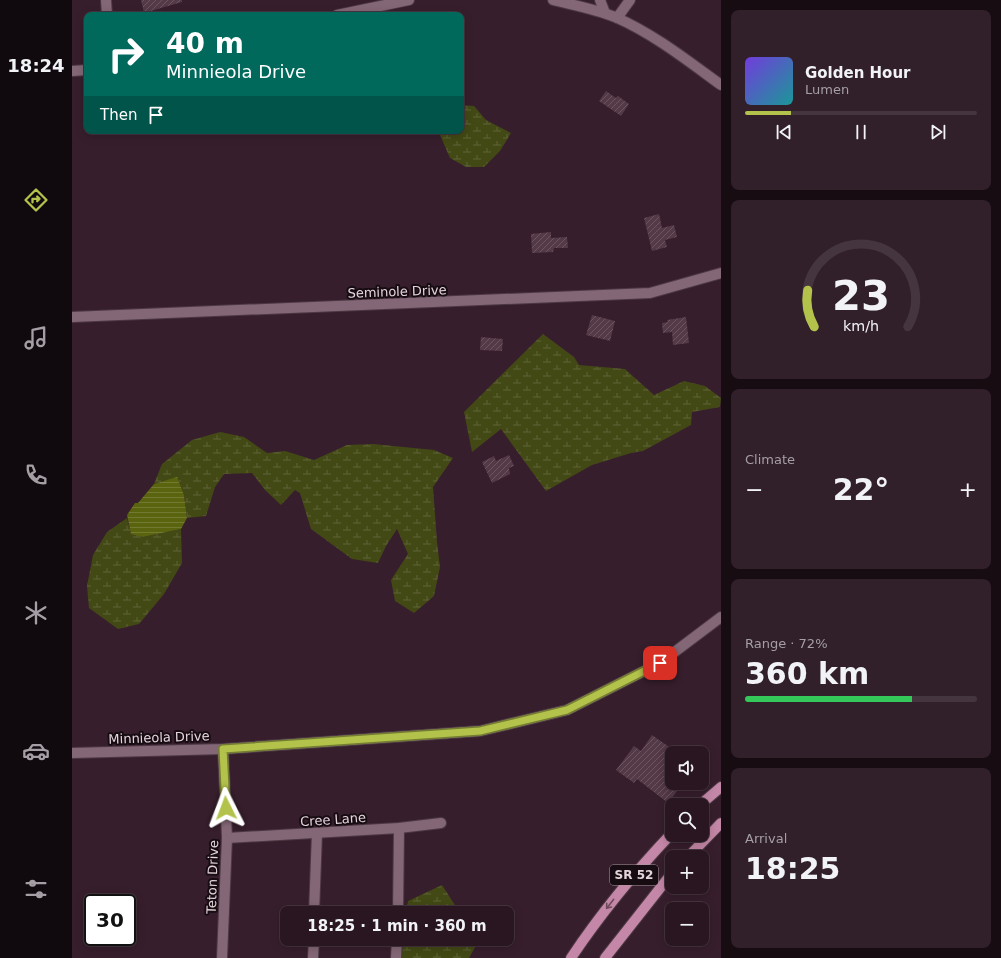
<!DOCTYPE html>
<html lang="en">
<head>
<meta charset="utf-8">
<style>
  body { margin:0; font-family:"DejaVu Sans",sans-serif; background:#311f2a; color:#f1f3f6; height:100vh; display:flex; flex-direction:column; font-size:15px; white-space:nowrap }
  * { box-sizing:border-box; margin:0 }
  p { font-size:13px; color:#a59fa5 }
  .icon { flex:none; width:22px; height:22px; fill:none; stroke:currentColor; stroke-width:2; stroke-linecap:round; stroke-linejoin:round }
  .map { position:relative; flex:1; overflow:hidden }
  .drawer { display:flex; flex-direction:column; gap:10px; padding:10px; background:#170c12; width:280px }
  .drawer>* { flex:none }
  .top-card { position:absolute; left:12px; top:12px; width:380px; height:122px; border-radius:8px; box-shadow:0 2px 10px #0003,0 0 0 1px #45353f; background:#00695c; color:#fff; overflow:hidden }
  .fabs { position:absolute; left:593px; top:746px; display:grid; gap:8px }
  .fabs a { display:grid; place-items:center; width:44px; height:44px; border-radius:8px; background:#291621; box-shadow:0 2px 10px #0003,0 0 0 1px #45353f; font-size:20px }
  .speed { position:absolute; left:12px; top:894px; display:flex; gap:8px; font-size:20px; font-weight:700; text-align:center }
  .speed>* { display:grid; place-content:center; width:52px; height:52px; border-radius:50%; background:#291621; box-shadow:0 2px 10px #0003,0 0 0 1px #45353f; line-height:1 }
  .speed .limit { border:2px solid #111; border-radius:6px; background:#fff; color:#111 }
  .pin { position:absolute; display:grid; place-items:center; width:34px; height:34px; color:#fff; margin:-17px; border-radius:8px; box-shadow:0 2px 6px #0006 }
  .me { position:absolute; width:44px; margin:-22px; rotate:357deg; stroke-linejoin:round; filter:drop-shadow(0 0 3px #0008) }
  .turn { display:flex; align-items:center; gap:14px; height:84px; padding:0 16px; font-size:18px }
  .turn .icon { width:52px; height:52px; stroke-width:2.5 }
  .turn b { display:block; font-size:28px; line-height:34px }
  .then { display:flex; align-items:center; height:38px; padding:0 16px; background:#0003; gap:8px; font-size:15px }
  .big { font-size:30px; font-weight:700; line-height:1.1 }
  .drawer .card { flex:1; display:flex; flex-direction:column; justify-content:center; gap:6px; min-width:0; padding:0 14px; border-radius:8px; background:#311f2a }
  .drawer .dial { align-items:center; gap:0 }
  .dial svg { height:104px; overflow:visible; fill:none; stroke:#45353f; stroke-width:7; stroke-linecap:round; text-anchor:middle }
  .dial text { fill:#f1f3f6; stroke:none }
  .song { display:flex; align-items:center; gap:12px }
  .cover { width:48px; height:48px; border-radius:6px; background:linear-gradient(135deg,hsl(260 70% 55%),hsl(180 70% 35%)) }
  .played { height:4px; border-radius:2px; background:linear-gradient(90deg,#b3c24b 20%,#45353f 20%) }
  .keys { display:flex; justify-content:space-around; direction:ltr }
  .heat { display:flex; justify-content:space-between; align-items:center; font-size:22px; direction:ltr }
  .charge { height:6px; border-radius:3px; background:linear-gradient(90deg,#34c759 72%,#45353f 0) }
  .trip { position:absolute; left:208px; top:906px; width:234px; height:40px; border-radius:8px; background:#291621; box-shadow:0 2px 10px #0003,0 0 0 1px #45353f; font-weight:700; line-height:40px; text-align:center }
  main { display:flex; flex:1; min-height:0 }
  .tab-bar { display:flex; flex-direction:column; width:72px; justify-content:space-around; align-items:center; background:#10090d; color:#a59fa5 }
  .tab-bar .icon { width:28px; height:28px }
  .tab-bar .on { color:#b3c24b }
  .tab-bar b { font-size:18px; color:#f1f3f6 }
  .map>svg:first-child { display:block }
  .wetland { fill:url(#wetland-marsh) }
  .water { fill:url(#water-rules) }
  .building { fill:url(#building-hatch) }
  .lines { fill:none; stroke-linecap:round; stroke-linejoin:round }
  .minor-casing { stroke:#4d3944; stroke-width:12 }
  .tertiary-casing { stroke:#4d3944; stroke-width:12 }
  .primary-casing { stroke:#4d3944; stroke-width:12 }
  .minor { stroke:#846776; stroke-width:10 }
  .tertiary { stroke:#846776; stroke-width:10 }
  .primary { stroke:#c487a7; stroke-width:10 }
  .oneway { stroke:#6e4a5c }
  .route-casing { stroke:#747e31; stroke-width:10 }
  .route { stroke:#b3c24b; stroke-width:7 }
  .labels { text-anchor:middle; stroke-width:4; stroke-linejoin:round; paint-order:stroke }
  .shield { fill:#170c12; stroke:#a7989f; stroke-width:1 }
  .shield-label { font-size:12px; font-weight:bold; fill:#e5d4dc }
  .street-label { font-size:13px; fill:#e5d4dc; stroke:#170c12 }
</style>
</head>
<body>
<main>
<nav class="tab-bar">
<b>18:24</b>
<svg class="icon on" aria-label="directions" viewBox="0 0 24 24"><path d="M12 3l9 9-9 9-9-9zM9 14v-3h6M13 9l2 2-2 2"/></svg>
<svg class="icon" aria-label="music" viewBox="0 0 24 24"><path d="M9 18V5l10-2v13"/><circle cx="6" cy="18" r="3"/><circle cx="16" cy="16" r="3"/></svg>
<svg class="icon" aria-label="phone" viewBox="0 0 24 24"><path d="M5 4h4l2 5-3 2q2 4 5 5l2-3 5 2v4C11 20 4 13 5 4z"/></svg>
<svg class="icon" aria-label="climate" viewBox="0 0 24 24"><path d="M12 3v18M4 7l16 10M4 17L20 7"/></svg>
<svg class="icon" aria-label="car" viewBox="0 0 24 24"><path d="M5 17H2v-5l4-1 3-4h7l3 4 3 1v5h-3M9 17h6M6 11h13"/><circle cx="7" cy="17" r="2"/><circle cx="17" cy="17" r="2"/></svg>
<svg class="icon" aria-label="filters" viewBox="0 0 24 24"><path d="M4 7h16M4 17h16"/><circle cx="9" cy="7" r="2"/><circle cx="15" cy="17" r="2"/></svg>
</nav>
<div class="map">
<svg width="649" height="958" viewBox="0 0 649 958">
  <defs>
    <pattern id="wetland-marsh" width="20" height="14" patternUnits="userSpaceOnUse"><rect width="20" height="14" fill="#424914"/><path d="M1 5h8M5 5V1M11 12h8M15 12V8" fill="none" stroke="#5d6236"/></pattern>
    <pattern id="water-rules" width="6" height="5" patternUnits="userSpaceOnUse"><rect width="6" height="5" fill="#5a640f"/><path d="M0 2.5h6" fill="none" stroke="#727931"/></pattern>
    <pattern id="building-hatch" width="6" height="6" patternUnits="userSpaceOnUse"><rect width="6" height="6" fill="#543947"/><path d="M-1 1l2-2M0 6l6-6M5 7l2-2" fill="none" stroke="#6c5561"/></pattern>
  </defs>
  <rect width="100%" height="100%" fill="#371e2c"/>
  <!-- wetland -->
  <g class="wetland">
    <polygon points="389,105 402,106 414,120 439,133 428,151 412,167 394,167 378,158 368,135 368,131 389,131"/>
    <polygon points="471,334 502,357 507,365 553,369 582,395 612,381 633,386 649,398 648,407 620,412 619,425 571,451 559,453 520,465 474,491 429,429 400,452 392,412"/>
    <polygon points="148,432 172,437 195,453 213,451 242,460 275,445 301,444 362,450 381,458 361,487 365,542 368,567 362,596 342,613 323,601 319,580 336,554 325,529 314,546 306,563 280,559 239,529 228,493 223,490 209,505 193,490 180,473 152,474 143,487 134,516 115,518 112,495 105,478 82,484 90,464 120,440"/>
    <polygon points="55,518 59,533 71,537 109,529 110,563 92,594 67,624 46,629 17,608 15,586 21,555 35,532"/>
    <polygon points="370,885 388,913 334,913 336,901"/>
    <polygon points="331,939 404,939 406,942 397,958 329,958"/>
  </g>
  <!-- water -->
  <polygon class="water" points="105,477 112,495 115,518 109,529 71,537 59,534 55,515 63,503 66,503 82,484"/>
  <!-- building -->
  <g class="building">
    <polygon points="69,0 110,0 110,2 72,13"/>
    <polygon points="534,91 544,98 546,96 557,104 549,116 527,101"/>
    <polygon points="587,214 590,228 602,225 605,237 593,240 595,247 580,251 572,218"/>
    <polygon points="479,232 479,238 495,237 496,248 482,248 481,252 460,253 459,234"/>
    <polygon points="520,315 543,321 538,341 514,335"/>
    <polygon points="614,317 617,343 601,345 600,332 591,333 590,323 596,322 595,320"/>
    <polygon points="409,337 431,339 430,351 408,350"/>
    <polygon points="437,455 442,466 437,468 438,474 420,483 410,462 422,456 424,461"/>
    <polygon points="580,735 600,749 600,783 611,783 596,803 565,779 562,783 544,770 562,746 569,751"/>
  </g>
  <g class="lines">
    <!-- minor casing -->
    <g class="minor-casing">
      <g id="minor">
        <polyline points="34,0 35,15"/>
        <polyline points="528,0 533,13"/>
        <polyline points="545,18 558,0"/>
        <polyline points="0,317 578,293 649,273"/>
        <polyline points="0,753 151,749 408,731 495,710 588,663 649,617"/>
        <polyline points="155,838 327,828 369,823"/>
        <polyline points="242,913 245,833"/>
        <polyline points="326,913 327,828"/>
        <polyline points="150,958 155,838 151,749"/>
        <polyline points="241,958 242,939"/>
        <polyline points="324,958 325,939"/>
      </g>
    </g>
    <!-- tertiary casing -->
    <g class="tertiary-casing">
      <g id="tertiary">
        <path d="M481,0C501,5 523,9 543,17C582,34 616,61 649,85"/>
        <polyline points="265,15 337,0"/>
        <polyline points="0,71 15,70"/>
      </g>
    </g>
    <!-- primary casing -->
    <g class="primary-casing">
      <g id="primary">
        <polyline points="628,805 649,787"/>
        <polyline points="616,857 649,823"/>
        <path d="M499,958C529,913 563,872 600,833"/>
        <polyline points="533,958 600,873"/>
      </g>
    </g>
    <!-- minor -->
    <use href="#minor" class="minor"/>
    <!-- tertiary -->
    <use href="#tertiary" class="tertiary"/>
    <!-- primary -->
    <use href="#primary" class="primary"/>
  </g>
  <!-- one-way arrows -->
  <defs><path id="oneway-shaft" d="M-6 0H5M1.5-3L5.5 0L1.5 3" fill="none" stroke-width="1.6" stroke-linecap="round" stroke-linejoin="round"/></defs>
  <use class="oneway" href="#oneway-shaft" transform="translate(538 904) rotate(128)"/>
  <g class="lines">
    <!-- route casing -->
    <g class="route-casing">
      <polyline id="route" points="154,808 151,749 408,731 495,710 588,663"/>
    </g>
    <!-- route -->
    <use href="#route" class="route"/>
  </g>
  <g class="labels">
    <!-- shield labels -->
    <rect class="shield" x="538" y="865" width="48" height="20" rx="3"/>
    <g class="shield-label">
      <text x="562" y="879">SR 52</text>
    </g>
    <!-- street labels -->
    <g class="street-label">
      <text transform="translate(325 291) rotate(-2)" y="5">Seminole Drive</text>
      <text transform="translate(87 737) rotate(-2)" y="5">Minnieola Drive</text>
      <text transform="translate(261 819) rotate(-4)" y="5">Cree Lane</text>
      <text transform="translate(140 877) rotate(-88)" y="5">Teton Drive</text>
    </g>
  </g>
</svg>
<div class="fabs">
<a><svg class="icon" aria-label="sound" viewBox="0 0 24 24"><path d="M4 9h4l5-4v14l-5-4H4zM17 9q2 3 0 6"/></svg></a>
<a><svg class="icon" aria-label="search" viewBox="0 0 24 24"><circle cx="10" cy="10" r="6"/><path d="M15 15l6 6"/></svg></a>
<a>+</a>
<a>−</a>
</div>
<div class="speed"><div class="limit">30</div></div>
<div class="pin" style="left:588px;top:663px;background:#d93025"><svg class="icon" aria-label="arrive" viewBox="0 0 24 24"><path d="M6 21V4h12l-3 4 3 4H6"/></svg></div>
<svg class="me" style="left:154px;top:808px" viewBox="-20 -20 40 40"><path d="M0-17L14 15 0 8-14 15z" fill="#b3c24b" stroke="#fff" stroke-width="4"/></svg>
<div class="trip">18:25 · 1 min · 360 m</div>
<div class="top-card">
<div class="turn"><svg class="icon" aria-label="right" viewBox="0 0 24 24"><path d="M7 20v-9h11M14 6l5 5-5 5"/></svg><div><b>40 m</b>Minnieola Drive</div></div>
<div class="then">Then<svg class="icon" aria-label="arrive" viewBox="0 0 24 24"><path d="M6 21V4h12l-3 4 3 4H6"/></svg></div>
</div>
</div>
<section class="drawer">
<div class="card">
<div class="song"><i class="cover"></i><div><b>Golden Hour</b><p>Lumen</p></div></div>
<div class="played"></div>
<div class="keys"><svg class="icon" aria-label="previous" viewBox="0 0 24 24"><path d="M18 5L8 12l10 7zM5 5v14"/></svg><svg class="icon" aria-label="pause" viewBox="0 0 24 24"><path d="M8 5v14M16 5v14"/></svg><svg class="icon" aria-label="next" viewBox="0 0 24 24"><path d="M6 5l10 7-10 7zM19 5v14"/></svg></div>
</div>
<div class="card dial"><svg viewBox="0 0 100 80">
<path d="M14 69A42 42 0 1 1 86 69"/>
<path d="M14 69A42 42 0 0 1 9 41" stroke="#b3c24b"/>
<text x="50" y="56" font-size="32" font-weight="700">23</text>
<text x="50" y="72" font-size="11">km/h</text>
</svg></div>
<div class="card"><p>Climate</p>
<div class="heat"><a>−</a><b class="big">22°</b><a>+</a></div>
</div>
<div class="card"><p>Range · 72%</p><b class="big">360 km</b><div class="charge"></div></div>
<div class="card"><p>Arrival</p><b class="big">18:25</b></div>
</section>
</main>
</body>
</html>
